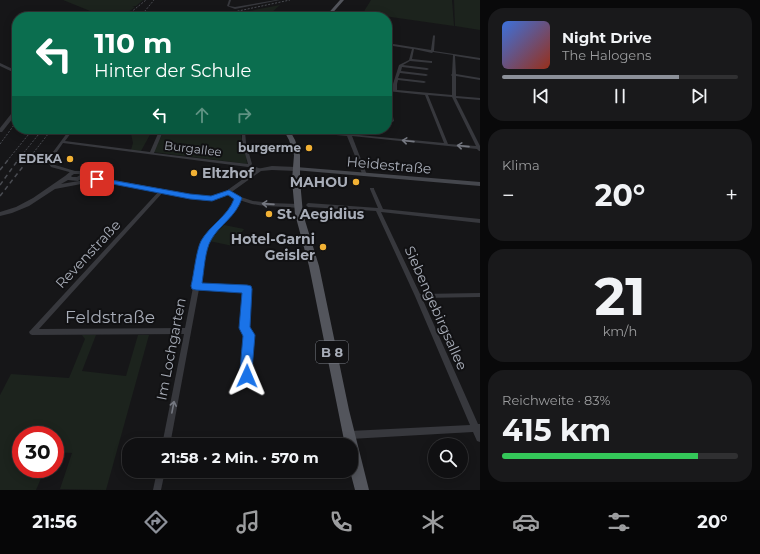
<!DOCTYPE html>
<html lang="de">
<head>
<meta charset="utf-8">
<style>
  body { margin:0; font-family:Montserrat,sans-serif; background:#19191b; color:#f1f3f6; height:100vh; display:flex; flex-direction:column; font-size:15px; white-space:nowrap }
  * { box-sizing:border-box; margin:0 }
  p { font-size:13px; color:#9c9d9f }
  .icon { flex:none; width:22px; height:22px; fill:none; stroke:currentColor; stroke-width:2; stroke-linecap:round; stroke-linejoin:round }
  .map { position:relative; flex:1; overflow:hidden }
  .panel { display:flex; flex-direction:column; gap:8px; padding:8px; background:#09090a; width:280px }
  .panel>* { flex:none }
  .top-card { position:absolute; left:12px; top:12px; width:380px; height:122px; border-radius:16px; box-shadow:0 2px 10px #0003,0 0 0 1px #303032; background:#0b6e4f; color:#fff; overflow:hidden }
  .tools { position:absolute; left:428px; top:438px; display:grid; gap:8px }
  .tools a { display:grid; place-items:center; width:40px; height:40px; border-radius:50%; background:#101012; box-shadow:0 2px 10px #0003,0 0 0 1px #303032; font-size:20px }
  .speed { position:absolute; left:12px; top:426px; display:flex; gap:8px; font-size:20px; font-weight:700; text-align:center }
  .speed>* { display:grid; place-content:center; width:52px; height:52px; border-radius:50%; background:#101012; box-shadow:0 2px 10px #0003,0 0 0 1px #303032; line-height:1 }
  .speed .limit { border:6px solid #d22; background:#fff; color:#111 }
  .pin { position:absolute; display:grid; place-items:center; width:34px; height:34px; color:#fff; margin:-17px; border-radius:8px; box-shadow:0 2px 6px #0006 }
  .me { position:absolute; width:44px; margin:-22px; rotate:1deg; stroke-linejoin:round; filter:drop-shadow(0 0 3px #0008) }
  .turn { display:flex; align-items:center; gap:14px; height:84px; padding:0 16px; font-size:18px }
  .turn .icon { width:52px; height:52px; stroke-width:2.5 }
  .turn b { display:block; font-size:28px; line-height:34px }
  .lanes { display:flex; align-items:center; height:38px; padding:0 16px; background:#0003; justify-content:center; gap:20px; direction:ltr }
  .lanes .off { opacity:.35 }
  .big { font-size:30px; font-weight:700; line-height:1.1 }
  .panel .card { flex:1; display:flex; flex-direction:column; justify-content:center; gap:6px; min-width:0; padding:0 14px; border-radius:16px; background:#19191b }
  .panel .dial { align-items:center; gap:0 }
  .dial b { font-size:52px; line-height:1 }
  .song { display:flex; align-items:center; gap:12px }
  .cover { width:48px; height:48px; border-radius:6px; background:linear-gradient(135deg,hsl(220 70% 55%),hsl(10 70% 35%)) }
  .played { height:4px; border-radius:2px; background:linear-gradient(90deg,#8c9099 75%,#303032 75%) }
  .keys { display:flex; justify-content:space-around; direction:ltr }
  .heat { display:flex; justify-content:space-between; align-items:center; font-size:22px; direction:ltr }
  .charge { height:6px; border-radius:3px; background:linear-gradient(90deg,#34c759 83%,#303032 0) }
  .trip { position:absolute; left:122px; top:438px; width:236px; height:40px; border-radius:16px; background:#101012; box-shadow:0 2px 10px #0003,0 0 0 1px #303032; font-weight:700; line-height:40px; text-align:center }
  .tab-bar { display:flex; height:64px; justify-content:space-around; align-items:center; background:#060607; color:#9c9d9f }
  .tab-bar .icon { width:28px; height:28px }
  .tab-bar .on { color:#8c9099 }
  .tab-bar b { font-size:18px; color:#f1f3f6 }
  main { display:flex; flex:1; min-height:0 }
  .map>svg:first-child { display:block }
  .green { fill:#1c231d }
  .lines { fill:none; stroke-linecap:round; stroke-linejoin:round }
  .minor { fill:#37383d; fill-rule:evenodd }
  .tertiary { fill:#37383d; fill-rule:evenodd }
  .secondary { fill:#45474d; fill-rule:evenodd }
  .primary { fill:#53555c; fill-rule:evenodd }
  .rail-far1 { stroke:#4a4c52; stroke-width:1; stroke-dasharray:2 1.5; stroke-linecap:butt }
  .rail { stroke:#4a4c52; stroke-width:1.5; stroke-dasharray:4.5 3.5; stroke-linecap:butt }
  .oneway { stroke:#757881 }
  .route { fill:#1a73e8; stroke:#114b97 }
  .poi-dot { fill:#f2b134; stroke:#111113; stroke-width:1.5 }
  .labels { text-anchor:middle; stroke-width:4; stroke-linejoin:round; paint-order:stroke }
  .far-poi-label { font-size:12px; font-weight:bold; fill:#a8adb8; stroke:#111113; text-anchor:end }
  .far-street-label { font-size:12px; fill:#a8adb8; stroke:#111113 }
  .shield { fill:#111113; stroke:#7b7e86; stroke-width:1 }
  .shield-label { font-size:13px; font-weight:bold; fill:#a8adb8 }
  .street-label { font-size:14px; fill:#a8adb8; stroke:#111113 }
  .poi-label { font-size:14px; font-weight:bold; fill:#a8adb8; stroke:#111113; text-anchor:start }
  .near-street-label { font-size:17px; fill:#a8adb8; stroke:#111113 }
</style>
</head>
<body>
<main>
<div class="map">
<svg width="480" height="490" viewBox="0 0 480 490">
  <rect width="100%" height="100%" fill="#161618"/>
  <!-- green -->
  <g class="green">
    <polygon points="63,0 143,0 136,6 132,6 135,7 122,17 105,17"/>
    <polygon points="371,0 452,0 454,26 363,13"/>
    <polygon points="454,0 480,0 480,30 455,26"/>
    <polygon points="280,5 270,14 260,12 253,17 232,17 229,15"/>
    <polygon points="130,129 150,129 152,131 141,151 131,150 133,143"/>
    <polygon points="165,129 241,129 240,132 246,156 247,164 153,152"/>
    <polygon points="224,225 244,229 233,246 209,241"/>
    <polygon points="82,335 96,335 82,371 126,376 138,335 149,335 106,490 60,489 72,453 55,452 55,435 21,435 21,469 45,469 36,490 0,490 0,395 11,374 69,378 85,339"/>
  </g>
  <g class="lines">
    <!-- minor -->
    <g class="minor">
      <polygon points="229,0 231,0 229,6 235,7 276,0 280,0 235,9 227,6"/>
      <path d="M434,35L435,36L434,51L480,58V60L455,56L456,74L480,78V80L456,76V96L480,98V100L456,98L480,146V151H479L477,149L352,136L367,175V176H363L347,136L336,135L333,129H337L338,133L444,143L425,95L387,91V89L393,90V84L399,65L409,60L412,49L387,45V43L431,50L433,36ZM414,49L432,53L433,52L453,55L452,74L451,75L452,76V95L397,90V84L398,80L424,83L426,82L424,81L398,78L400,73L426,76L428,75L426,74L401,71L402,67L427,70L429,69L427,68L403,65L410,61L432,63V61H431L412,59ZM428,95L452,97L476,146L448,144Z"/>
      <polygon points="387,100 389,101 394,121 389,124 387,123 390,121 387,108"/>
      <polygon points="70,129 74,129 65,141 150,152 160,129 164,129 154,153 248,164 242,143 242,129 287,130 289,131 287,132 245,131 246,143 252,164 251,165 261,169 261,170 259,171 248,167 63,143 54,156 52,162 55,165 75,171 75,172 73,173 51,167 48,162 50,156"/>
      <polygon points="370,188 374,188 374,189 383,209 480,219 480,223 381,212 420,294 480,293 480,297 422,298 478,424 480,424 480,442 477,441 473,432 350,439 347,438 346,435 347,432 350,431 470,425 415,296 376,211 308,207 306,205 308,203 378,208 370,189"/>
      <path d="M160,190H162L164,191L39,329L185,328L202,242L211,230L230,210L236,198L227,193V191H231L238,196L253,201L271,203L298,204L300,206L298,208C279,206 258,208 240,200L234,212L215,232L208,242L200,284L247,287H249L250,289L247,327L252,335L250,370L254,382L253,384L250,385L247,384L242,370L246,336L241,328L244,291L199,289L170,445H162L184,334L32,335L30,334L29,332Z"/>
      <polygon points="157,471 165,471 161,490 153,490"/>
    </g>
    <!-- tertiary -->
    <g class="tertiary">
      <polygon points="0,63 17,71 17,74 0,66"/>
      <polygon points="15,109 17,109 17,113 2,132 0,132 0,128"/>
      <path d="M272,166L296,167L299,169L296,171L272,170L261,171L226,196L206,201L97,181L55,189L29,206L12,213L0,216V212L16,207L33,198L65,176L71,171H83L85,174L98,177L206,197L222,194L257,169ZM74,174H79L80,175L77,177H72L71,176ZM84,177L91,179L61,184L68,180L78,181Z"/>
    </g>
    <!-- secondary -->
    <polygon class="secondary" points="296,167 480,182 480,186 294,170 293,169"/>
    <!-- primary -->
    <g class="primary">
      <polygon points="340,0 344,0 329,17 325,17"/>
      <polygon points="283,129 289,129 295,140 300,155 300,180 303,214 319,266 349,410 369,490 355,490 350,471 351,445 345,445 309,266 295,214 292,180 294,155 289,140"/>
    </g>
    <!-- rail-far1 -->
    <g class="rail-far1">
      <polyline points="125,17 146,0"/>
      <polyline points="140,17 154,0"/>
      <polyline points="199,17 214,14"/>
      <polyline points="210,17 290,0"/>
      <polyline points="0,144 17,121"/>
      <polyline points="7,161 33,129"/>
      <polyline points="17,161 43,129"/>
      <polyline points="27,161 52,129"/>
    </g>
    <!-- rail -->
    <g class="rail">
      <polyline points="0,170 8,160"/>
      <polyline points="0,185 18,160"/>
      <polyline points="0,196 28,160"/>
    </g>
  </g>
  <!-- one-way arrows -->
  <defs><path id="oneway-shaft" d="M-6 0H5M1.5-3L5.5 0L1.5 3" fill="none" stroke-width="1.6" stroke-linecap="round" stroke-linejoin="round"/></defs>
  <g class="oneway">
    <use href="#oneway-shaft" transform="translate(408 141) rotate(-174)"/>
    <use href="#oneway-shaft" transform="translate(463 146) rotate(-174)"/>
    <use href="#oneway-shaft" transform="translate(268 204) rotate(-176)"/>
    <use href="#oneway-shaft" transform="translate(173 407) rotate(-79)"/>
  </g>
  <!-- route -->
  <path class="route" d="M94,177L190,194L211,196L229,190L241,197L242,198C236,217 220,224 211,240C205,250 204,271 202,283L247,285L251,286L252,289L250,327L255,335L252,370L253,376L251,380L247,382L243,380L240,370L243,336L239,328L242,293L196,290L192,289L191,286C194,274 196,251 201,241C210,225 228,216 234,199L228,195L212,201L190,199L97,181L93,179Z"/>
  <!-- markers -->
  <g class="poi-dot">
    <circle cx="309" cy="148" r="4"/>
    <circle cx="70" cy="159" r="4"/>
    <circle cx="194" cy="173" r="4"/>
    <circle cx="356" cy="182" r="4"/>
    <circle cx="269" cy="214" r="4"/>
    <circle cx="323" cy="247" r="4"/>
  </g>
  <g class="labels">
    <!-- far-poi labels -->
    <g class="far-poi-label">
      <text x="301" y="152">burgerme</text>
      <text x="62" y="163">EDEKA</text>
    </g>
    <!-- far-street labels -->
    <g class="far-street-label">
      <text transform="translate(193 149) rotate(7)" y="4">Burgallee</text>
    </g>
    <!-- shield labels -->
    <rect class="shield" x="316" y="341" width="32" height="22" rx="3"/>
    <g class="shield-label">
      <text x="332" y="357">B 8</text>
    </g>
    <!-- street labels -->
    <g class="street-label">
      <text transform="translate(389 165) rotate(5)" y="5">Heidestraße</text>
      <text transform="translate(88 254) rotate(-47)" y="5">Revenstraße</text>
      <text transform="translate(436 308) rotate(66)" y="5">Siebengebirgsallee</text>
      <text transform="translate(171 349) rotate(-79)" y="5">Im Lochgarten</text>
    </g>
    <!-- poi labels -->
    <g class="poi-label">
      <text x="202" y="178">Eltzhof</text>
      <text x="348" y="187" text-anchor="end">MAHOU</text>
      <text x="277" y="219">St. Aegidius</text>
      <text x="315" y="244" text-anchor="end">Hotel-Garni<tspan x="315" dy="16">Geisler</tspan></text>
    </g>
    <!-- near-street labels -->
    <g class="near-street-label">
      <text x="110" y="323">Feldstraße</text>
    </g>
  </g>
</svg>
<div class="tools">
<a><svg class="icon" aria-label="search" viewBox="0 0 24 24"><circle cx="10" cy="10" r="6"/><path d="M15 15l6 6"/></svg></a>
</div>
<div class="speed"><div class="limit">30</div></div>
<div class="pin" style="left:97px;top:179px;background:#d93025"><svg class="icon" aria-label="arrive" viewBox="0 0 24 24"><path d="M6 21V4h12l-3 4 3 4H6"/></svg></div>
<svg class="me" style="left:247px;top:376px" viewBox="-20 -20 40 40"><path d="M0-17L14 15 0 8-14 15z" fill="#1a73e8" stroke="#fff" stroke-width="4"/></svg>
<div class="trip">21:58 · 2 Min. · 570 m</div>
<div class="top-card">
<div class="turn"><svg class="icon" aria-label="left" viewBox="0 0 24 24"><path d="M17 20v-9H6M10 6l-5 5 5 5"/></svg><div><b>110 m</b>Hinter der Schule</div></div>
<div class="lanes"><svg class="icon" aria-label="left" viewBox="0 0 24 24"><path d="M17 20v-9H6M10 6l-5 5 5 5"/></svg><svg class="icon off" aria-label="ahead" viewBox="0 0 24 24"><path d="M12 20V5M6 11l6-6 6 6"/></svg><svg class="icon off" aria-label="right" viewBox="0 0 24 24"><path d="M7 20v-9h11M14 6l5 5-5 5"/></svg></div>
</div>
</div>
<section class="panel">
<div class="card">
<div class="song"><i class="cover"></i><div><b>Night Drive</b><p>The Halogens</p></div></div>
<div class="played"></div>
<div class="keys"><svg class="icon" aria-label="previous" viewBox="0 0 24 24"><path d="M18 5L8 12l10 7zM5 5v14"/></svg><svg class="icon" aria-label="pause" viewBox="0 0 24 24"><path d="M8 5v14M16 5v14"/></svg><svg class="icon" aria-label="next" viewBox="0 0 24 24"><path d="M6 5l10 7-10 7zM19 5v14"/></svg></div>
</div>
<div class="card"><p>Klima</p>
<div class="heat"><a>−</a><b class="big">20°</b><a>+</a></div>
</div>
<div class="card dial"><b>21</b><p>km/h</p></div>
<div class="card"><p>Reichweite · 83%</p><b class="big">415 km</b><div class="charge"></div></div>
</section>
</main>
<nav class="tab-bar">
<b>21:56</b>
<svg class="icon on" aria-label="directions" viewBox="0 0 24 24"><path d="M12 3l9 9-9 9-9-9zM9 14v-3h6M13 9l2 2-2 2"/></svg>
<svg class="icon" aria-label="music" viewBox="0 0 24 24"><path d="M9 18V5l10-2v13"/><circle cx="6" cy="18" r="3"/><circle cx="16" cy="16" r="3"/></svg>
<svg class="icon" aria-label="phone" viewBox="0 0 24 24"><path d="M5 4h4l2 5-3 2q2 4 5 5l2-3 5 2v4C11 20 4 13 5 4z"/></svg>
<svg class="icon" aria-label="climate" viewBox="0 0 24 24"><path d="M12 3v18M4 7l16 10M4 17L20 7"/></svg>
<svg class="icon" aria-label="car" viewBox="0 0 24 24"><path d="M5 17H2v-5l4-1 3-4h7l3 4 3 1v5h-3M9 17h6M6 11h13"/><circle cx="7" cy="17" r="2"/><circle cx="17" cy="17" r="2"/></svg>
<svg class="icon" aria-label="filters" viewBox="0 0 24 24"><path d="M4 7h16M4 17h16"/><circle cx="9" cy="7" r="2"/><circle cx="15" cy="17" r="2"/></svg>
<b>20°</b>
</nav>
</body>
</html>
